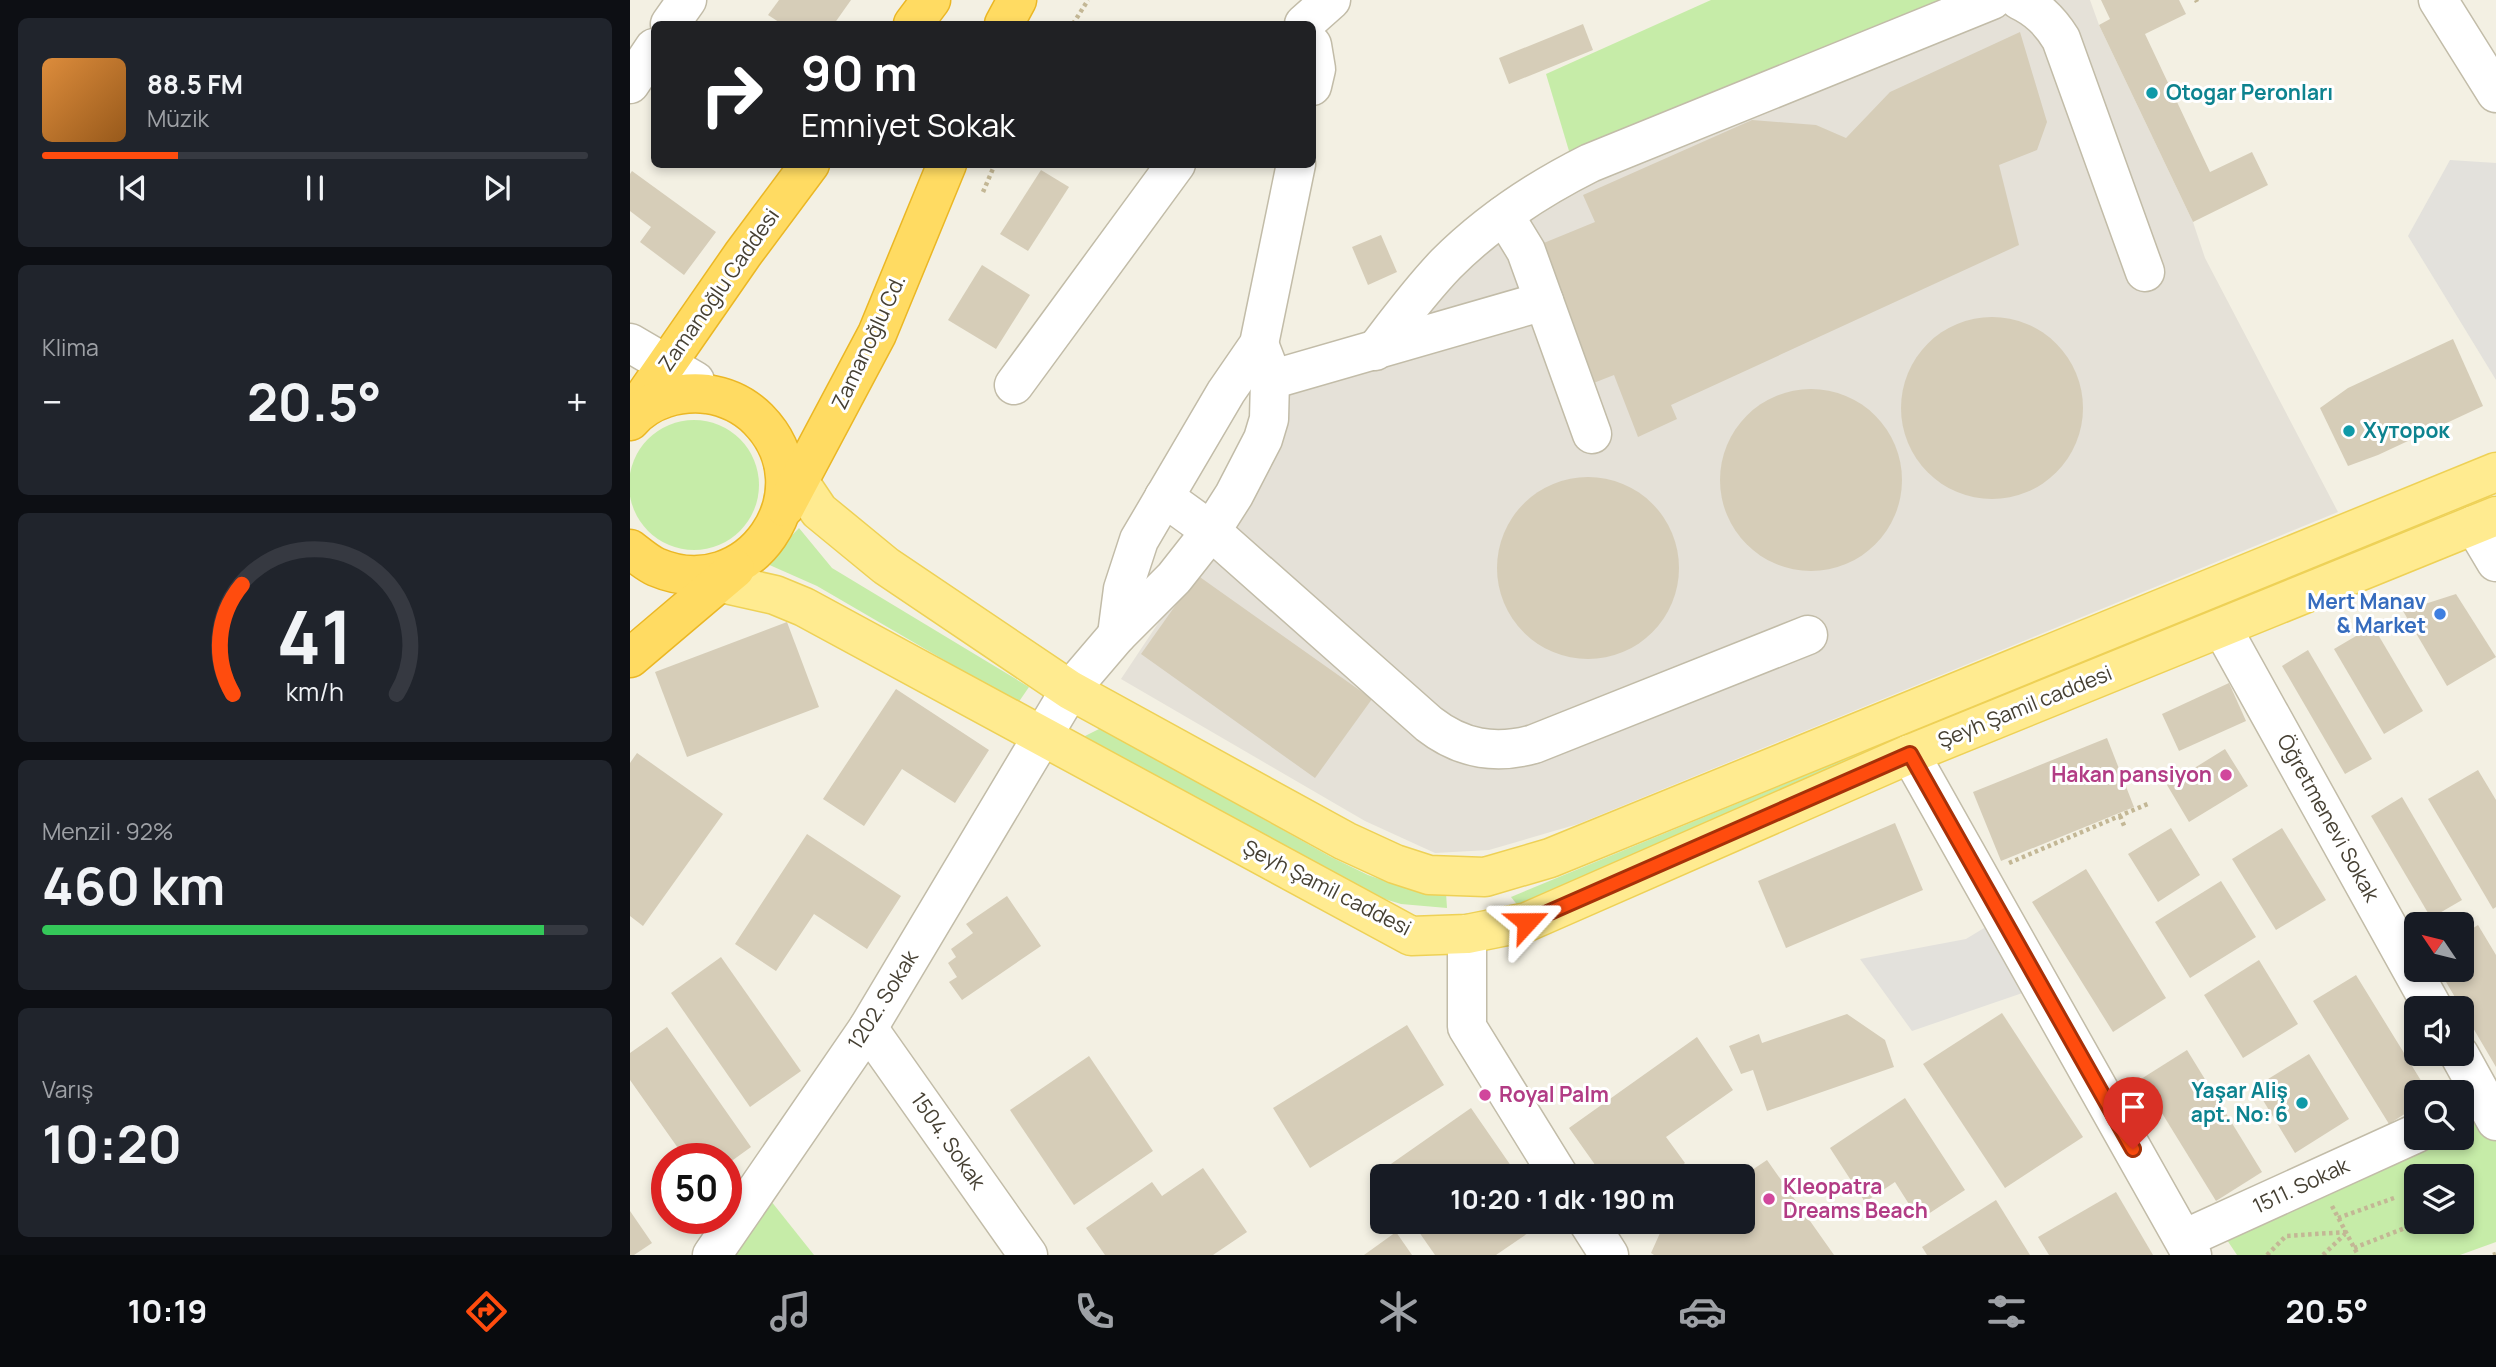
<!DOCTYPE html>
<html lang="tr">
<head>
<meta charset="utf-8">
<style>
  body { margin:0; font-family:Manrope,sans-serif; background:#20242c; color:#f1f3f6; height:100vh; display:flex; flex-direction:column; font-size:26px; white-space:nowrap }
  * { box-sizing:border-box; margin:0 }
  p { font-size:23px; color:#9ea1a6 }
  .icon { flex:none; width:38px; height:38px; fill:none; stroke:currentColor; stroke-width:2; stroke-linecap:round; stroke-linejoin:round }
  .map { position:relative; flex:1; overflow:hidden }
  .side { display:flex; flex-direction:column; gap:18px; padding:18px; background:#0d0f14; width:630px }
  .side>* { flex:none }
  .hud { position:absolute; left:21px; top:21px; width:665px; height:147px; border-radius:10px; box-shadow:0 4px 10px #0003; background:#202124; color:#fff; overflow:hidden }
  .needle { width:46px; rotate:305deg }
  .tools { position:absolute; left:1774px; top:912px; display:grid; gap:14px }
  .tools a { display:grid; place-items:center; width:70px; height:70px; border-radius:10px; background:#171b24; box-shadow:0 4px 10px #0003; font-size:35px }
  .speed { position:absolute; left:21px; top:1143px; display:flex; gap:14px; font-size:35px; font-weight:700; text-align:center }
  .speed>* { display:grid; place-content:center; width:91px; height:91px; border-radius:50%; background:#171b24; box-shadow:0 4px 10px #0003; line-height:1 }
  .speed .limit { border:10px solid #d22; background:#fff; color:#111 }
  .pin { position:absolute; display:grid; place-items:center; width:60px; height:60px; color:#fff; margin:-72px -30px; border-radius:50% 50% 50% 0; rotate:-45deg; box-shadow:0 0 7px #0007 }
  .pin .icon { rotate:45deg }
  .me { position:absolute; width:77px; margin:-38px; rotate:66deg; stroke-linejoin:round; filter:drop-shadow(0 0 5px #0008) }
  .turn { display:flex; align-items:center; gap:24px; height:147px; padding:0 35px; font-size:32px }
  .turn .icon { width:91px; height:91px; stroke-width:2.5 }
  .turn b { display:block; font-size:49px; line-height:60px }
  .big { font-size:52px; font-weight:700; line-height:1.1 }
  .side .card { flex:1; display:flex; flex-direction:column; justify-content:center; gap:10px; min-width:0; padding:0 24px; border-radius:10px; background:#20242c }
  .side .dial { align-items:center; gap:0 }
  .dial svg { height:182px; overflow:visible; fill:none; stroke:#363941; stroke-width:7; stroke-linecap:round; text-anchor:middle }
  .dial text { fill:#f1f3f6; stroke:none }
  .song { display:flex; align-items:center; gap:21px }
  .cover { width:84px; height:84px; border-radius:10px; background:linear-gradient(135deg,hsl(30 70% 55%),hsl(30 70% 35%)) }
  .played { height:7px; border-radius:4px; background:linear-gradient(90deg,#ff4c0e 25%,#363941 25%) }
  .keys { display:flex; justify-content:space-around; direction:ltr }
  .heat { display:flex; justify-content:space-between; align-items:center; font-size:38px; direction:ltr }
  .charge { height:10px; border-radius:5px; background:linear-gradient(90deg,#34c759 92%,#363941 0) }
  .trip { position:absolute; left:740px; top:1164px; width:385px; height:70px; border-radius:10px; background:#171b24; box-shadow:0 4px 10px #0003; font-weight:700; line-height:70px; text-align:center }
  .tab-bar { display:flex; height:112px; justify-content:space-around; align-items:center; background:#090b0e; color:#9ea1a6 }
  .tab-bar .icon { width:49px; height:49px }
  .tab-bar .active { color:#ff4c0e }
  .tab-bar b { font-size:32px; color:#f1f3f6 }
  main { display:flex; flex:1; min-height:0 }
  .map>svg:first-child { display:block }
  .industrial { fill:#e5e1d8 }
  .green { fill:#c6eca8; fill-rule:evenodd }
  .parking { fill:#e3e1dc }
  .building { fill:#d6cdb8 }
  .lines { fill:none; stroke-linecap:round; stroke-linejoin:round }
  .minor-casing { stroke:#c2bca8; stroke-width:41 }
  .major-casing { stroke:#eed156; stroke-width:41 }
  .highway-casing { stroke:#ebb725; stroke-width:41 }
  .path { stroke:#c3b795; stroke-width:4.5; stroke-dasharray:3.5 3.5; stroke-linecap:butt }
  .minor { stroke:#fff; stroke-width:38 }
  .major { stroke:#ffeb90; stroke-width:38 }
  .highway { stroke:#ffdb62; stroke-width:38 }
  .route-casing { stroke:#a63109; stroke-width:18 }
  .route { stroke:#ff4c0e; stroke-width:12 }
  .culture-dot { fill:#0f9aa8; stroke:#fff; stroke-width:2.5 }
  .shop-dot { fill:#3f7fe0; stroke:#fff; stroke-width:2.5 }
  .hotel-dot { fill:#d1479c; stroke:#fff; stroke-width:2.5 }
  .labels { text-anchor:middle; stroke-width:6; stroke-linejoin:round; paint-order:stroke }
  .culture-label { font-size:21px; font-weight:bold; fill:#0d838f; stroke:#fff; text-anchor:start }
  .street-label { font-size:21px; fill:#464033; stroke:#fff }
  .shop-label { font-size:21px; font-weight:bold; fill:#366cbe; stroke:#fff; text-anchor:end }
  .hotel-label { font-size:21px; font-weight:bold; fill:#b23c85; stroke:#fff; text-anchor:start }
</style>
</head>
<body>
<main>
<section class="side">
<div class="card">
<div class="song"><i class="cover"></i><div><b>88.5 FM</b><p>Müzik</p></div></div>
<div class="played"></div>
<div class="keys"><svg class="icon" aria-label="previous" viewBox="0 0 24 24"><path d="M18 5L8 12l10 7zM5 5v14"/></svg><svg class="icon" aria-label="pause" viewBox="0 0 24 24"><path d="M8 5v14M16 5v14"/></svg><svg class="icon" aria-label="next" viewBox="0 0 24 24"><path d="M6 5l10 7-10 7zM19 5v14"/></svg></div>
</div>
<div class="card"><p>Klima</p>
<div class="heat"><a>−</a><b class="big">20.5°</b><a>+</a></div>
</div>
<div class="card dial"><svg viewBox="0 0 100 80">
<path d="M14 69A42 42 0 1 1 86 69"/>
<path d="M14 69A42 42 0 0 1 18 21" stroke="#ff4c0e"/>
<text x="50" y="56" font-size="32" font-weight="700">41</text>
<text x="50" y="72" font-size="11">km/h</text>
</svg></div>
<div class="card"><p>Menzil · 92%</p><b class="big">460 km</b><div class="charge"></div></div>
<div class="card"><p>Varış</p><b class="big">10:20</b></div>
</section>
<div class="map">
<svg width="1866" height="1255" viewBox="0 0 1866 1255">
  <rect width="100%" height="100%" fill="#f3f0e3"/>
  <!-- industrial -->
  <polygon class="industrial" points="1372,0 1460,0 1469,25 1563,222 1575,258 1708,512 948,824 859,850 805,853 735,821 491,679 618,488 646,363 746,339 908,194"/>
  <!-- green -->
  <g class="green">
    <polygon points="1081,0 1336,0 942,161 916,74"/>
    <circle cx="64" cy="485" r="65"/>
    <polygon points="1805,512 1810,522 1296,735 1292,726"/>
    <polygon points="169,528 202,568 399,687 388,703 187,586 135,563"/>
    <polygon points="471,728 701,857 738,875 778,889 816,893 817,908 771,904 725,890 453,737"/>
    <polygon points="1246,746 1251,754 889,907 881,897"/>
    <path d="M1854,1114L1866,1136V1242L1830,1255H1607L1595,1237L1804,1138H1832V1124ZM1787,1176H1832V1222H1787Z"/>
    <polygon points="137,1196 184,1255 95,1255"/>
  </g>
  <!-- parking -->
  <g class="parking">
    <polygon points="1820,160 1866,163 1866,380 1778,236"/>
    <polygon points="1364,922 1404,989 1282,1031 1230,959 1336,939"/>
  </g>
  <!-- building -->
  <g class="building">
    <polygon points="149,0 221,0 204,24 152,24 138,15"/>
    <polygon points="1471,0 1549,0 1556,14 1515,34 1580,172 1622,152 1638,185 1563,222 1469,25 1480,19"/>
    <polygon points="953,24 963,50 879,84 869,58"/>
    <polygon points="1390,32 1417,122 1407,150 1369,165 1389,245 1041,405 1047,419 1008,437 984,375 961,384 904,247 965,222 953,195 1122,120 1186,125 1216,138 1260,92"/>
    <polygon points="411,170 439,187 398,251 370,234"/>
    <polygon points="2,171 86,232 54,275 10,242 21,227 0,211 0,174"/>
    <polygon points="751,235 767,272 738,285 722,247"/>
    <polygon points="352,265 400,295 366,349 318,320"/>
    <circle cx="1362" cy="408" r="91"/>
    <polygon points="1823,339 1853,406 1748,455 1718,466 1690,408 1718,388"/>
    <circle cx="1181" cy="480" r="91"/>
    <circle cx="958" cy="568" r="91"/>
    <polygon points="567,575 742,699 685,778 511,654"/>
    <polygon points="1826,594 1866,657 1817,686 1773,611"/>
    <polygon points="157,622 189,707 57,757 25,672"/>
    <polygon points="1743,626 1793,711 1754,734 1704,649"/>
    <polygon points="1678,650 1742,759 1715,774 1652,666"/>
    <polygon points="1599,683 1616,721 1549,751 1532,714"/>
    <polygon points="266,689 359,750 325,803 272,769 234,826 193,799"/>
    <polygon points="1477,738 1504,807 1371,861 1343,792"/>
    <polygon points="1595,749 1618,786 1559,822 1537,785"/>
    <polygon points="7,753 93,814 13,926 0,916 0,763"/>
    <polygon points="1848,770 1866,800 1866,907 1863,909 1798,799"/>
    <polygon points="1772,797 1832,900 1801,918 1741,816"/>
    <polygon points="1265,823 1293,890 1156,948 1128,881"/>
    <polygon points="1541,828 1570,875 1528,902 1498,854"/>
    <polygon points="1652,828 1696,900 1646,930 1602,859"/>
    <polygon points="177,834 271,896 237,949 184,914 146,971 105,944"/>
    <polygon points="1456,869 1536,998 1483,1032 1402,902"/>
    <polygon points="1591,881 1626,937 1560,978 1525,922"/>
    <polygon points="377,896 411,946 332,1000 319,982 327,977 318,963 326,957 321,949 343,933 336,924"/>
    <polygon points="1848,925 1866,955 1866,1067 1809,970 1832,970 1832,935"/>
    <polygon points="91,957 171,1071 120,1107 41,993"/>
    <polygon points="1629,960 1668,1024 1613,1058 1574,995"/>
    <polygon points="1726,975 1798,1092 1787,1092 1787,1106 1759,1124 1683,1001"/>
    <polygon points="1372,1013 1453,1137 1375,1188 1293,1064"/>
    <polygon points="1217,1014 1255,1040 1264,1067 1137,1111 1123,1070 1111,1074 1099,1046 1129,1034 1132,1043"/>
    <polygon points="777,1025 814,1085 680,1168 643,1108"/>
    <polygon points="37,1027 121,1147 96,1165 96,1158 55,1158 0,1080 0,1053"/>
    <polygon points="1067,1037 1103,1090 1036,1137 1055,1163 1037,1176 973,1176 939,1128"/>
    <polygon points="1557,1050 1632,1172 1586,1201 1511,1079"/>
    <polygon points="1679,1054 1719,1119 1665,1153 1625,1087"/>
    <polygon points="459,1056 523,1151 444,1205 380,1110"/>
    <polygon points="1275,1098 1335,1190 1289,1220 1265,1182 1235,1202 1200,1148"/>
    <polygon points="841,1108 888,1176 752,1176 752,1179 748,1173"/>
    <polygon points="1137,1160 1204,1255 1024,1255 1021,1253 1035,1222 1081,1222 1102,1231 1095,1222 1113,1222 1113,1176"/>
    <polygon points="573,1168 617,1232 583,1255 475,1255 456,1228 522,1182 532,1196"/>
    <polygon points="1486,1192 1523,1255 1419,1255 1408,1237"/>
    <polygon points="1366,1200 1400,1255 1297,1255 1292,1247"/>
    <polygon points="0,1211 22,1243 4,1255 0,1255"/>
    <polygon points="782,1222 914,1222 866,1255 805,1255"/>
    <polygon points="766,1232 782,1255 734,1255"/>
  </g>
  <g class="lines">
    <!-- minor casing -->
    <g class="minor-casing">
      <g id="minor">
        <path d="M1389,0C1408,9 1420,21 1431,39L1515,272"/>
        <polyline points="1808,0 1866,93"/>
        <polyline points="40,24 57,0"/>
        <polyline points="674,24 701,0"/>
        <polyline points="682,45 686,69 682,86"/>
        <polyline points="0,84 24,48"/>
        <polyline points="874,215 896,251 962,434"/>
        <polyline points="0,343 65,381"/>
        <path d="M745,351C768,321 790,291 816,264C858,222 908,189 960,163L1362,0"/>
        <polyline points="640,380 914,301"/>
        <polyline points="384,385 546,164"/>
        <path d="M534,497L581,531L799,724C831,749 865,755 904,744L1178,635"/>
        <polyline points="1844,525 1866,562"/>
        <polyline points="1592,628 1803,1008"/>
        <polyline points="487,635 493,589 509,540 596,392 629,344 666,164"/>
        <polyline points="1280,754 1562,1255"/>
        <polyline points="837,934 837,1027 929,1176"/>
        <polyline points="238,1028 398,1255"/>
        <polyline points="1829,1054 1866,1121"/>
        <polyline points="958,1222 979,1255"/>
        <polyline points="1554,1239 1787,1133"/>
        <polyline points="82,1255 238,1028 440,690 487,635 544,578 581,531 604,495 633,439 639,419 640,380 636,362 629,344"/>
      </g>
    </g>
    <!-- major casing -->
    <g class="major-casing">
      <g id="major">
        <polyline points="152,456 189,511 256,566 440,690 715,841 765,864 799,875 855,877 920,858 1866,472"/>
        <polyline points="60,576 145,595 174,607 781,936 837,934 897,922 1280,754 1866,516"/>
      </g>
    </g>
    <!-- highway casing -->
    <g class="highway-casing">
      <g id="highway">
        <polyline points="283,24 301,0"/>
        <polyline points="374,24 387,0"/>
        <polyline points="2,414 113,254 180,164"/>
        <path d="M0,421C19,399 49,391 77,394C97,397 114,405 128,419C199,491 119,607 26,567C17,563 8,555 0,549"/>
        <polyline points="155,507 247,334 317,164"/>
        <polyline points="0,658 105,569"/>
      </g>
    </g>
    <!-- path -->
    <g class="path">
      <polyline points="1566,0 1567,2"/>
      <polyline points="443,24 458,0"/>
      <polyline points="353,192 365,164"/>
      <polyline points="1490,816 1495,828"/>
      <polyline points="1379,863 1520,803"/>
      <polyline points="1702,1206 1728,1255"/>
      <polyline points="1708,1218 1764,1198"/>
      <polyline points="1724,1248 1775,1228"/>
      <polyline points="1637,1255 1656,1236 1716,1232"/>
      <polyline points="1693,1255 1715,1234"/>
      <polyline points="1863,1255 1866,1254"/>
    </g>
    <!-- minor -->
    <use href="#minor" class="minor"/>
    <!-- major -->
    <use href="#major" class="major"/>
    <!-- highway -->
    <use href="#highway" class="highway"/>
  </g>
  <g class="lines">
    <!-- route casing -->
    <g class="route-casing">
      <polyline id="route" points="897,922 1280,754 1503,1149"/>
    </g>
    <!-- route -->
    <use href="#route" class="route"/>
  </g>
  <!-- markers -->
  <g class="culture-dot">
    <circle cx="1522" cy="93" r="7"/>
    <circle cx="1719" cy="431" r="7"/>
    <circle cx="1672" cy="1103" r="7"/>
  </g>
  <circle class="shop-dot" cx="1810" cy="614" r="7"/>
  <g class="hotel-dot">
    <circle cx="1596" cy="775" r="7"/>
    <circle cx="855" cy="1095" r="7"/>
    <circle cx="1139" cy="1199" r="7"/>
  </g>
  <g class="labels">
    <!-- culture labels -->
    <g class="culture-label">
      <text x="1536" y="100">Otogar Peronları</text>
      <text x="1733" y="438">Хуторок</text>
      <text x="1658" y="1098" text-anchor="end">Yaşar Aliş<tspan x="1658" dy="24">apt. No: 6</tspan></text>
    </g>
    <!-- street labels -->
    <g class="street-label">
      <text transform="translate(89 290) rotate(-55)" y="7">Zamanoğlu Caddesi</text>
      <text transform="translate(239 342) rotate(-65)" y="7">Zamanoğlu Cd.</text>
      <text transform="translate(1395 707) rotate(-22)" y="7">Şeyh Şamil caddesi</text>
      <text transform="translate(1698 818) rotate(61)" y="7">Öğretmenevi Sokak</text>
      <text transform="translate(697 888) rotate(27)" y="7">Şeyh Şamil caddesi</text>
      <text transform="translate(253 1000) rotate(-58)" y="7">1202. Sokak</text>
      <text transform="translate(318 1141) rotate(55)" y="7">1504. Sokak</text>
      <text transform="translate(1671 1186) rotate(-25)" y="7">1511. Sokak</text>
    </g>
    <!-- shop labels -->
    <g class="shop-label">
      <text x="1796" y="609">Mert Manav<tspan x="1796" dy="24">&amp; Market</tspan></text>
    </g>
    <!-- hotel labels -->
    <g class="hotel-label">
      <text x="1582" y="782" text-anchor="end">Hakan pansiyon</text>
      <text x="869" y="1102">Royal Palm</text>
      <text x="1153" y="1194">Kleopatra<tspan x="1153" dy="24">Dreams Beach</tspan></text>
    </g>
  </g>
</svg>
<div class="tools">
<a><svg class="needle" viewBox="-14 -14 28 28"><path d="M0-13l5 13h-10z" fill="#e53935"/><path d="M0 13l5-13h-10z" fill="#9ea1a6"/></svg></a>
<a><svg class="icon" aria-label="sound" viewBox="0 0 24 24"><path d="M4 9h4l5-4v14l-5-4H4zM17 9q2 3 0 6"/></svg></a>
<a><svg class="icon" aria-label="search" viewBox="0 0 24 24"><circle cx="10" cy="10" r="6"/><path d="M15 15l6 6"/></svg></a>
<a><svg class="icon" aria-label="layers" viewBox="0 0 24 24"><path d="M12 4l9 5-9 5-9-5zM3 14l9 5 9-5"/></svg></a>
</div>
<div class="speed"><div class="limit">50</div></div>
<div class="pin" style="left:1503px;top:1149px;background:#d93025"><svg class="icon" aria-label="arrive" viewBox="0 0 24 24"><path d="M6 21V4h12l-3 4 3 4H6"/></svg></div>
<svg class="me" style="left:897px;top:922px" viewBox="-20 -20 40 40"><path d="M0-17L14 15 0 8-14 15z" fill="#ff4c0e" stroke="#fff" stroke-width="4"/></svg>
<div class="trip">10:20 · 1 dk · 190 m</div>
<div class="hud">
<div class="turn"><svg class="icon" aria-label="right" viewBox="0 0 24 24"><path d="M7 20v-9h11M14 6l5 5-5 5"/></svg><div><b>90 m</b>Emniyet Sokak</div></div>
</div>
</div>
</main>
<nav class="tab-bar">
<b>10:19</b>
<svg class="icon active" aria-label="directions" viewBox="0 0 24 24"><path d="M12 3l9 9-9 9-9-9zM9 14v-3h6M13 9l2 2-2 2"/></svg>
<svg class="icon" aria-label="music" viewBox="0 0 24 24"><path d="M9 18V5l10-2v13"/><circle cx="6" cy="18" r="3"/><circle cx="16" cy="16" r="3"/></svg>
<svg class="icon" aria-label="phone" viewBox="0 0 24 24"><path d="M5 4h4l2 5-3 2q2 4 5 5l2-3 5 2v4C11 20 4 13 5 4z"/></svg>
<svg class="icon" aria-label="climate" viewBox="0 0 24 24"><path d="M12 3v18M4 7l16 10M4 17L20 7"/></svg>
<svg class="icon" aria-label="car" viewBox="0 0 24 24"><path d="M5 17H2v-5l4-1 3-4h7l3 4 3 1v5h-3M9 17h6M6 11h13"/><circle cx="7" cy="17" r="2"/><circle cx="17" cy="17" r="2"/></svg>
<svg class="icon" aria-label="filters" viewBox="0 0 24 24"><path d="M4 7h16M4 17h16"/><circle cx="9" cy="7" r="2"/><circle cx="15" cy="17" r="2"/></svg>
<b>20.5°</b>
</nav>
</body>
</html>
